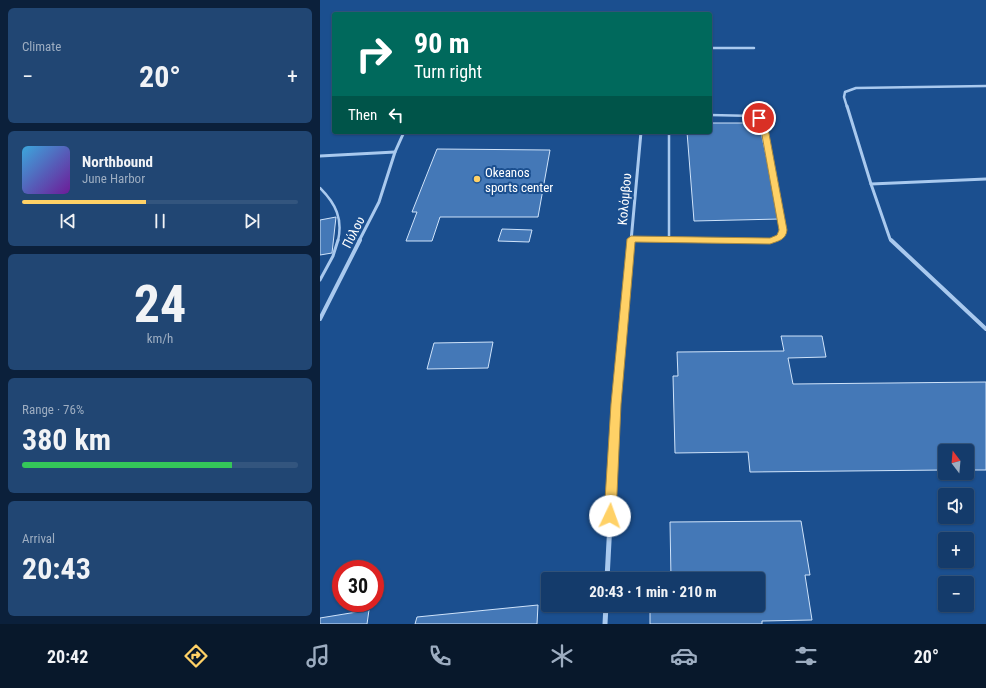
<!DOCTYPE html>
<html lang="en">
<head>
<meta charset="utf-8">
<style>
  body { margin:0; font-family:"Roboto Condensed",sans-serif; background:#214673; color:#f1f3f6; height:100vh; display:flex; flex-direction:column; font-size:15px; white-space:nowrap }
  * { box-sizing:border-box; margin:0 }
  p { font-size:13px; color:#9dadc1 }
  .icon { flex:none; width:22px; height:22px; fill:none; stroke:currentColor; stroke-width:2; stroke-linecap:round; stroke-linejoin:round }
  .map { position:relative; flex:1; overflow:hidden }
  .panel { display:flex; flex-direction:column; gap:8px; padding:8px; background:#0b203b; width:320px }
  .panel>* { flex:none }
  .guide { position:absolute; left:12px; top:12px; width:380px; height:122px; border-radius:4px; box-shadow:0 1px 3px #0004,0 0 0 1px #33557e; background:#00695c; color:#fff; overflow:hidden }
  .needle { width:26px; rotate:344deg }
  .controls { position:absolute; left:618px; top:444px; display:grid; gap:8px }
  .controls a { display:grid; place-items:center; width:36px; height:36px; border-radius:4px; background:#143b6b; box-shadow:0 1px 3px #0004,0 0 0 1px #33557e; font-size:20px }
  .speed { position:absolute; left:12px; top:560px; display:flex; gap:8px; font-size:20px; font-weight:700; text-align:center }
  .speed>* { display:grid; place-content:center; width:52px; height:52px; border-radius:50%; background:#143b6b; box-shadow:0 1px 3px #0004,0 0 0 1px #33557e; line-height:1 }
  .speed .limit { border:6px solid #d22; background:#fff; color:#111 }
  .pin { position:absolute; display:grid; place-items:center; width:34px; height:34px; color:#fff; margin:-17px; border:2px solid #fff; border-radius:50%; box-shadow:0 1px 4px #0007 }
  .me { position:absolute; width:44px; margin:-22px; rotate:3deg; stroke-linejoin:round; filter:drop-shadow(0 0 3px #0008) }
  .turn { display:flex; align-items:center; gap:14px; height:84px; padding:0 16px; font-size:18px }
  .turn .icon { width:52px; height:52px; stroke-width:2.5 }
  .turn b { display:block; font-size:28px; line-height:34px }
  .then { display:flex; align-items:center; height:38px; padding:0 16px; background:#0003; gap:8px; font-size:15px }
  .big { font-size:30px; font-weight:700; line-height:1.1 }
  .panel .widget { flex:1; display:flex; flex-direction:column; justify-content:center; gap:6px; min-width:0; padding:0 14px; border-radius:6px; background:#214673 }
  .panel .dial { align-items:center; gap:0 }
  .dial b { font-size:52px; line-height:1 }
  .song { display:flex; align-items:center; gap:12px }
  .cover { width:48px; height:48px; border-radius:6px; background:linear-gradient(135deg,hsl(200 70% 55%),hsl(280 70% 35%)) }
  .played { height:4px; border-radius:2px; background:linear-gradient(90deg,#ffd166 45%,#33557e 45%) }
  .keys { display:flex; justify-content:space-around; direction:ltr }
  .heat { display:flex; justify-content:space-between; align-items:center; font-size:22px; direction:ltr }
  .charge { height:6px; border-radius:3px; background:linear-gradient(90deg,#34c759 76%,#33557e 0) }
  .trip { position:absolute; left:221px; top:572px; width:224px; height:40px; border-radius:4px; background:#143b6b; box-shadow:0 1px 3px #0004,0 0 0 1px #33557e; font-weight:700; line-height:40px; text-align:center }
  .menu { display:flex; height:64px; justify-content:space-around; align-items:center; background:#08182b; color:#9dadc1 }
  .menu .icon { width:28px; height:28px }
  .menu .selected { color:#ffd166 }
  .menu b { font-size:18px; color:#f1f3f6 }
  main { display:flex; flex:1; min-height:0 }
  .map>svg:first-child { display:block }
  .building { fill:#4478b7; stroke:#cfe3fa }
  .lines { fill:none; stroke-linecap:round; stroke-linejoin:round }
  .service-far1 { stroke:#a9c9ee; stroke-width:2.5 }
  .service { stroke:#a9c9ee; stroke-width:3 }
  .minor-far3 { stroke:#a9c9ee; stroke-width:2.5 }
  .minor-far2 { stroke:#a9c9ee; stroke-width:3 }
  .minor-far1 { stroke:#a9c9ee; stroke-width:4 }
  .minor { stroke:#a9c9ee; stroke-width:5 }
  .route { fill:#ffd166; stroke:#a68842 }
  .poi-dot { fill:#ffd166; stroke:#1b4f8f; stroke-width:1.5 }
  .labels { text-anchor:middle; stroke-width:4; stroke-linejoin:round; paint-order:stroke }
  .poi-label { font-size:13px; fill:#fff; stroke:#1b4f8f; text-anchor:start }
  .street-label { font-size:13px; fill:#fff; stroke:#1b4f8f }
</style>
</head>
<body>
<main>
<section class="panel">
<div class="widget"><p>Climate</p>
<div class="heat"><a>−</a><b class="big">20°</b><a>+</a></div>
</div>
<div class="widget">
<div class="song"><i class="cover"></i><div><b>Northbound</b><p>June Harbor</p></div></div>
<div class="played"></div>
<div class="keys"><svg class="icon" aria-label="previous" viewBox="0 0 24 24"><path d="M18 5L8 12l10 7zM5 5v14"/></svg><svg class="icon" aria-label="pause" viewBox="0 0 24 24"><path d="M8 5v14M16 5v14"/></svg><svg class="icon" aria-label="next" viewBox="0 0 24 24"><path d="M6 5l10 7-10 7zM19 5v14"/></svg></div>
</div>
<div class="widget dial"><b>24</b><p>km/h</p></div>
<div class="widget"><p>Range · 76%</p><b class="big">380 km</b><div class="charge"></div></div>
<div class="widget"><p>Arrival</p><b class="big">20:43</b></div>
</section>
<div class="map">
<svg width="666" height="624" viewBox="0 0 666 624">
  <rect width="100%" height="100%" fill="#1b4f8f"/>
  <!-- building -->
  <g class="building">
    <polygon points="390,123 439,123 460,219 374,221 367,132 390,132"/>
    <polygon points="117,149 230,150 218,217 120,217 112,241 86,241 97,212 92,212"/>
    <polygon points="16,217 12,253 0,255 0,220"/>
    <polygon points="182,229 212,230 209,242 178,241"/>
    <polygon points="461,336 502,336 506,357 468,358 473,384 666,382 666,470 647,470 647,451 625,451 625,470 430,472 428,452 355,453 353,376 358,376 357,352 464,351"/>
    <polygon points="173,342 168,368 107,369 114,343"/>
    <polygon points="481,521 490,575 485,575 492,620 442,621 442,624 330,624 330,612 352,611 352,605 438,605 438,579 351,579 350,522"/>
    <polygon points="218,605 217,624 95,624 97,617"/>
    <polygon points="49,610 47,624 0,624 0,618"/>
  </g>
  <g class="lines">
    <!-- service-far1 -->
    <g class="service-far1">
      <polyline points="349,132 349,240"/>
      <path d="M0,188C16,204 23,219 18,241"/>
      <polyline points="311,239 450,241 460,237 462,234 442,121 435,116 390,115"/>
    </g>
    <!-- service -->
    <g class="service">
      <polyline points="389,240 452,240"/>
      <polyline points="0,280 13,256 18,240"/>
    </g>
    <!-- minor-far3 -->
    <g class="minor-far3">
      <polyline points="390,48 434,48"/>
      <polyline points="527,107 524,97 525,92 536,88 666,86"/>
    </g>
    <!-- minor-far2 -->
    <g class="minor-far2">
      <polyline points="527,106 551,184"/>
      <polyline points="0,156 75,152"/>
      <polyline points="39,241 59,202 75,152 84,132"/>
      <polyline points="311,241 321,132"/>
      <polyline points="572,241 570,239 551,184 666,179"/>
    </g>
    <!-- minor-far1 -->
    <g class="minor-far1">
      <polyline points="571,240 666,329"/>
      <polyline points="0,319 40,240"/>
      <polyline points="296,411 311,240"/>
    </g>
    <!-- minor -->
    <g class="minor">
      <polyline points="287,579 296,410"/>
      <polyline points="285,624 286,605"/>
    </g>
  </g>
  <!-- route -->
  <path class="route" d="M437,117H441L447,123L467,230C466,240 458,241 450,244L315,242L301,404L296,516L294,520L290,521L286,520L284,516L291,404L307,239L311,236L450,238L457,235L459,230L440,124L436,118Z"/>
  <!-- markers -->
  <circle class="poi-dot" cx="157" cy="179" r="4"/>
  <g class="labels">
    <!-- poi labels -->
    <g class="poi-label">
      <text x="165" y="177">Okeanos<tspan x="165" dy="15">sports center</tspan></text>
    </g>
    <!-- street labels -->
    <g class="street-label">
      <text transform="translate(304 199) rotate(-85)" y="5">Κολόμβου</text>
      <text transform="translate(33 232) rotate(-63)" y="5">Πύλου</text>
    </g>
  </g>
</svg>
<div class="controls">
<a><svg class="needle" viewBox="-14 -14 28 28"><path d="M0-13l5 13h-10z" fill="#e53935"/><path d="M0 13l5-13h-10z" fill="#9dadc1"/></svg></a>
<a><svg class="icon" aria-label="sound" viewBox="0 0 24 24"><path d="M4 9h4l5-4v14l-5-4H4zM17 9q2 3 0 6"/></svg></a>
<a>+</a>
<a>−</a>
</div>
<div class="speed"><div class="limit">30</div></div>
<div class="pin" style="left:439px;top:118px;background:#d93025"><svg class="icon" aria-label="arrive" viewBox="0 0 24 24"><path d="M6 21V4h12l-3 4 3 4H6"/></svg></div>
<svg class="me" style="left:290px;top:516px" viewBox="-20 -20 40 40"><circle r="19" fill="#fff"/><path d="M0-13L10 11 0 6-10 11z" fill="#ffd166"/></svg>
<div class="trip">20:43 · 1 min · 210 m</div>
<div class="guide">
<div class="turn"><svg class="icon" aria-label="right" viewBox="0 0 24 24"><path d="M7 20v-9h11M14 6l5 5-5 5"/></svg><div><b>90 m</b>Turn right</div></div>
<div class="then">Then<svg class="icon" aria-label="left" viewBox="0 0 24 24"><path d="M17 20v-9H6M10 6l-5 5 5 5"/></svg></div>
</div>
</div>
</main>
<nav class="menu">
<b>20:42</b>
<svg class="icon selected" aria-label="directions" viewBox="0 0 24 24"><path d="M12 3l9 9-9 9-9-9zM9 14v-3h6M13 9l2 2-2 2"/></svg>
<svg class="icon" aria-label="music" viewBox="0 0 24 24"><path d="M9 18V5l10-2v13"/><circle cx="6" cy="18" r="3"/><circle cx="16" cy="16" r="3"/></svg>
<svg class="icon" aria-label="phone" viewBox="0 0 24 24"><path d="M5 4h4l2 5-3 2q2 4 5 5l2-3 5 2v4C11 20 4 13 5 4z"/></svg>
<svg class="icon" aria-label="climate" viewBox="0 0 24 24"><path d="M12 3v18M4 7l16 10M4 17L20 7"/></svg>
<svg class="icon" aria-label="car" viewBox="0 0 24 24"><path d="M5 17H2v-5l4-1 3-4h7l3 4 3 1v5h-3M9 17h6M6 11h13"/><circle cx="7" cy="17" r="2"/><circle cx="17" cy="17" r="2"/></svg>
<svg class="icon" aria-label="filters" viewBox="0 0 24 24"><path d="M4 7h16M4 17h16"/><circle cx="9" cy="7" r="2"/><circle cx="15" cy="17" r="2"/></svg>
<b>20°</b>
</nav>
</body>
</html>
